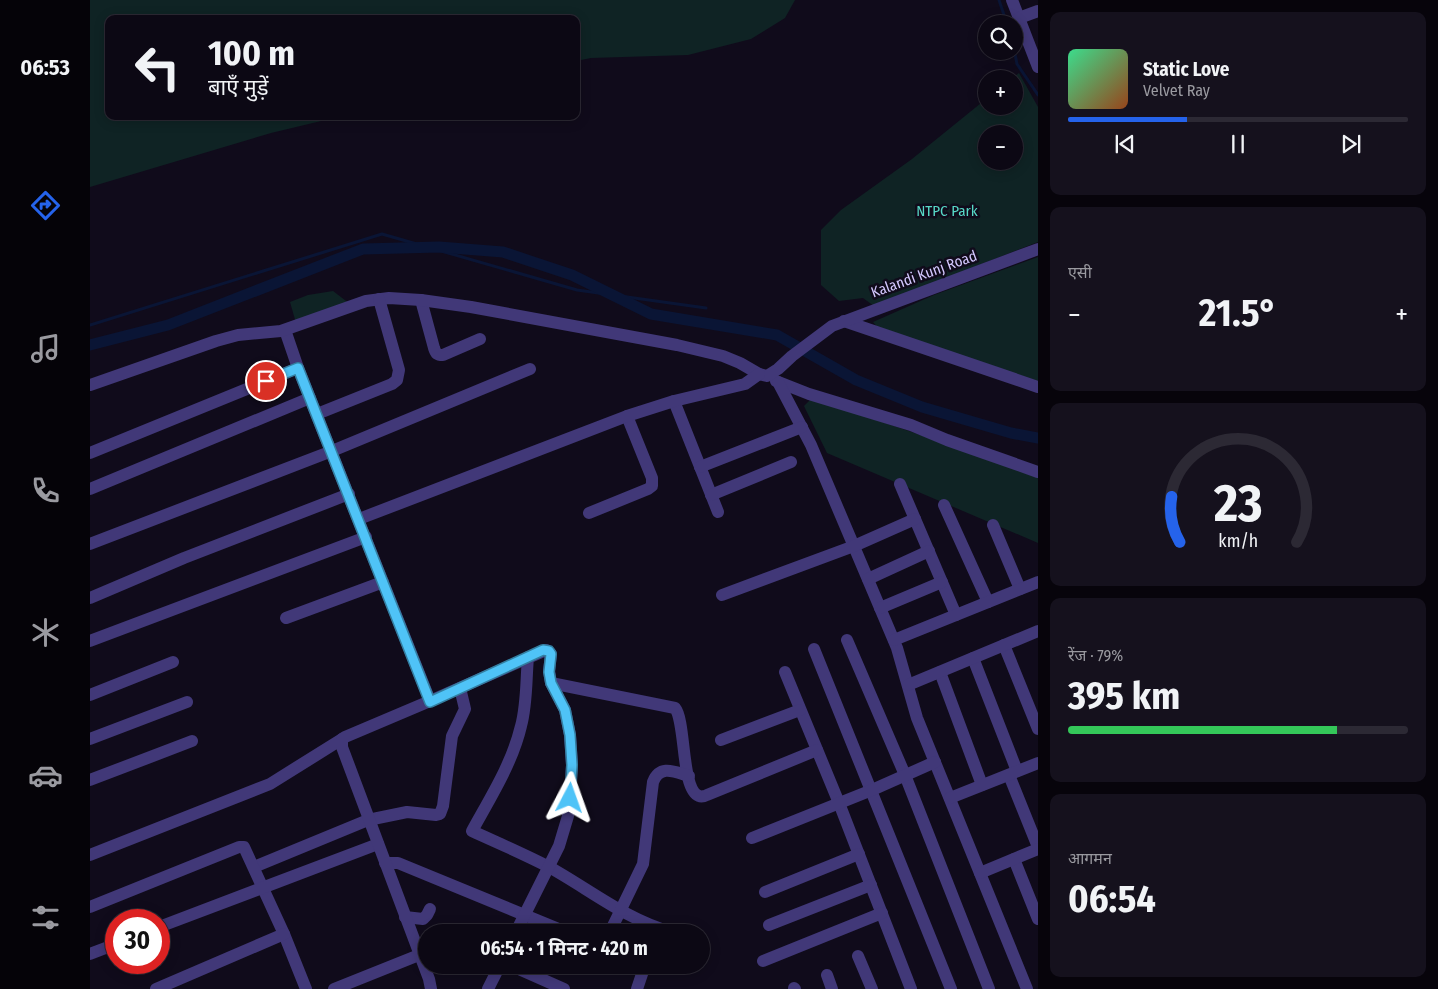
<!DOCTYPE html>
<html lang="hi">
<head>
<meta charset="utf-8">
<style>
  body { margin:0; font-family:"Fira Sans Condensed","Noto Sans Devanagari",sans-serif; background:#15111d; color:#f1f3f6; height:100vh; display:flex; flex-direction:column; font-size:19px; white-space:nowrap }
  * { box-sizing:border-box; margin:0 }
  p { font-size:16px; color:#9a9aa0 }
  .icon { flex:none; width:28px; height:28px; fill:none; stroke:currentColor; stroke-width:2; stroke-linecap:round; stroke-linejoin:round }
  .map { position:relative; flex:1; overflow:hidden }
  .side { display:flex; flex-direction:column; gap:12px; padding:12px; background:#07040b; width:400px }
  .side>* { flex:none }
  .top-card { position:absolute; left:15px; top:15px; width:475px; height:105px; border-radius:10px; box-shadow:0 2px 12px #0003,0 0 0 1px #2c2934; background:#0c0814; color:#f1f3f6; overflow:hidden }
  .tools { position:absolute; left:888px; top:15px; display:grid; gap:10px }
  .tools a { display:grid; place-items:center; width:45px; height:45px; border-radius:50%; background:#0c0814; box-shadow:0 2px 12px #0003,0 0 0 1px #2c2934; font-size:25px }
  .speed { position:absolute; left:15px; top:909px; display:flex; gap:10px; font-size:25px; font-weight:700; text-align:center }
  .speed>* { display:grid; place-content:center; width:65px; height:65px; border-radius:50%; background:#0c0814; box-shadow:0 2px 12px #0003,0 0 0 1px #2c2934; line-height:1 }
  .speed .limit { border:8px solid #d22; background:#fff; color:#111 }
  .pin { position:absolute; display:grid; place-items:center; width:42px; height:42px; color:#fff; margin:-21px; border:2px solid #fff; border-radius:50%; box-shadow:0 1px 5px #0007 }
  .me { position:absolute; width:55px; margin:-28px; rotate:4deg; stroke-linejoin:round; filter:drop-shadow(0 0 4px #0008) }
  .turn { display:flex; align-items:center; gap:18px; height:105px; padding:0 20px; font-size:22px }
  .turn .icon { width:65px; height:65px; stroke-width:2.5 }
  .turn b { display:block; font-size:35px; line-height:42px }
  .big { font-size:38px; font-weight:700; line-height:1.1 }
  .side .widget { flex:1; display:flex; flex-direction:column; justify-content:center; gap:8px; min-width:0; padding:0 18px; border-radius:10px; background:#15111d }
  .side .dial { align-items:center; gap:0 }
  .dial svg { height:130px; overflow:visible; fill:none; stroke:#2c2934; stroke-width:7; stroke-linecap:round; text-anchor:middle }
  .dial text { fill:#f1f3f6; stroke:none }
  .song { display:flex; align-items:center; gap:15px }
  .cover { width:60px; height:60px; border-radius:8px; background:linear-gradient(135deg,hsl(150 70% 55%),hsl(20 70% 35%)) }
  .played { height:5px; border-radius:2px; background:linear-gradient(90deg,#2563eb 35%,#2c2934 35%) }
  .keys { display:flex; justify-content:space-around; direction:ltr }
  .heat { display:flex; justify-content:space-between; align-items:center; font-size:28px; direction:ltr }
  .charge { height:8px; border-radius:4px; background:linear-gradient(90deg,#34c759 79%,#2c2934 0) }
  .trip { position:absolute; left:328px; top:924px; width:292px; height:50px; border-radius:25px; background:#0c0814; box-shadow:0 2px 12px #0003,0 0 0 1px #2c2934; font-weight:700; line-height:50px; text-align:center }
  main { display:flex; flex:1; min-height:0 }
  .dock { display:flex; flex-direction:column; width:90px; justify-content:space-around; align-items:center; background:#050308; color:#9a9aa0 }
  .dock .icon { width:35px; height:35px }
  .dock .selected { color:#2563eb }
  .dock b { font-size:22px; color:#f1f3f6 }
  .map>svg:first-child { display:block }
  .green { fill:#0f2324; fill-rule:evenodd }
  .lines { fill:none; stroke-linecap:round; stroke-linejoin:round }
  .stream { stroke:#0a1535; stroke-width:3 }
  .canal { stroke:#0a1535; stroke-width:11 }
  .minor { stroke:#413878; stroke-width:12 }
  .route-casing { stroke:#337fa1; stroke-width:12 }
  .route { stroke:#4fc3f7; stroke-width:9 }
  .labels { text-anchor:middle; stroke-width:5; stroke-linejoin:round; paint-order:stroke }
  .park-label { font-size:15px; fill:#57d9c7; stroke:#100b1b }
  .street-label { font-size:15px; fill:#d3c7fd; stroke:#100b1b }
</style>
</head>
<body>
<main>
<nav class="dock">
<b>06:53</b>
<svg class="icon selected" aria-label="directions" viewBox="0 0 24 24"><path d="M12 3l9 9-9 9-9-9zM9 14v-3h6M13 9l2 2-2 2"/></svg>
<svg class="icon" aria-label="music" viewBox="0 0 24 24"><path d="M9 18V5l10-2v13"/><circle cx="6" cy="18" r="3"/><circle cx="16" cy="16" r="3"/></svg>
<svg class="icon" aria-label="phone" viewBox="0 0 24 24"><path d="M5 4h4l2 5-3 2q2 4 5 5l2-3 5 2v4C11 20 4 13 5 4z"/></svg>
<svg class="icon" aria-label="climate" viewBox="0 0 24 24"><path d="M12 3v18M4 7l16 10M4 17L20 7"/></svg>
<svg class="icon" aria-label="car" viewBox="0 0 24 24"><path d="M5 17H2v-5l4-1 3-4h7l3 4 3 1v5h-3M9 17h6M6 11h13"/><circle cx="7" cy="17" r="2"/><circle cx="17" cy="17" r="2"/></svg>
<svg class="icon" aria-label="filters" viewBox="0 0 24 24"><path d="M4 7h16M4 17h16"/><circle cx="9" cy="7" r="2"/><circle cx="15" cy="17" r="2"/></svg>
</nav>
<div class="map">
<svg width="948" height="989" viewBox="0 0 948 989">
  <rect width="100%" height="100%" fill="#100b1b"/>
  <!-- green -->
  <g class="green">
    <polygon points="0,0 705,0 695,18 661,39 598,55 501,58 486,61 486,19 19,19 19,116 252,116 181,133 0,187"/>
    <path d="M929,73L948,107V242L784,306L773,298L749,301L731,285V230L751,210L822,159L896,99V106H924V79H921ZM896,134H924V161H896Z"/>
    <polygon points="948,257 948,381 788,328 783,322 844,295"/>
    <polygon points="243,291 260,304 206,323 200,302 218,295"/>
    <polygon points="722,398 948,475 948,543 737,453 714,406"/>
  </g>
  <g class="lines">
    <!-- stream -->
    <g class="stream">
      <polyline points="909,0 917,24"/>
      <polyline points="924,49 927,64 948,95"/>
      <polyline points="0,325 292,234 487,290 616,308"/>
    </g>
    <!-- canal -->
    <polyline class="canal" points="0,345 78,325 273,249 349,247 413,252 482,275 561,314 687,335 766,380 832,407 921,433 948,438"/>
    <!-- minor -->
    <g class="minor">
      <polyline points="922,0 948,67"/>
      <polyline points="929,18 948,11"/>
      <path d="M331,300L344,348C346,354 347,355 353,355L390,339"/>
      <polyline points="754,321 948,387"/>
      <polyline points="195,330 208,368 340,701"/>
      <polyline points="686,381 719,394 821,425 857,440 948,472"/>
      <polyline points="688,382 721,445 807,648 827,718 937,989"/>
      <polyline points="0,385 126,341 148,335 191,331 276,301 299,298 331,300 381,307 587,345 633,356 650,363 669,374 677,376 688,369 702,356 742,326 948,249"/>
      <polyline points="584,401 628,512"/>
      <polyline points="227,414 302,384 307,380 309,370 289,299"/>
      <polyline points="0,453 208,368"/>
      <polyline points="610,467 712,427"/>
      <polyline points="810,484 866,615"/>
      <polyline points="0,489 220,398"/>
      <polyline points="621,495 701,462"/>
      <polyline points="854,505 898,602"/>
      <polyline points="499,513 558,489 562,486 562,478 537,416"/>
      <polyline points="269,519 537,416 584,401 655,384 669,374"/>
      <polyline points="903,525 930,589"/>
      <polyline points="0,544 242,451 440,369"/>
      <polyline points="778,579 839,551"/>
      <polyline points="632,595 764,546 825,519"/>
      <polyline points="0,598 94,558 259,494"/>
      <polyline points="790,608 852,582"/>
      <polyline points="196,618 293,582"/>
      <polyline points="757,640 815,775 899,989"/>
      <polyline points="804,640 948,582"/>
      <polyline points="0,641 276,537"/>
      <polyline points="914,645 948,729"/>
      <polyline points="724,649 861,989"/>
      <path d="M438,657C436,680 437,704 431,726C422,764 400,798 382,831C408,843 434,854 459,867C499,889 535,919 581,932"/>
      <polyline points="883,658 927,771"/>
      <polyline points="695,672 749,803 821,989"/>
      <polyline points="850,672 892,785"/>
      <path d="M461,683L585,708C596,721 591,790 609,796C611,797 615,796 617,795L727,750"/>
      <polyline points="818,685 948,631"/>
      <polyline points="0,695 83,662"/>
      <polyline points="0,739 97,702"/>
      <polyline points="631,740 710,710"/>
      <polyline points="919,775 948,847"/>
      <polyline points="0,780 102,741"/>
      <polyline points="860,798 948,763"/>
      <polyline points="662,838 782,790 845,762"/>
      <polyline points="0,855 180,784 252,739"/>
      <polyline points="924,859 948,919"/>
      <polyline points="295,863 308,863 476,932"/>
      <polyline points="164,867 278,820 317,812 346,815 350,814 353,806 362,736 375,709 370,688"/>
      <polyline points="890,873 948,849"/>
      <polyline points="675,892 769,854"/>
      <polyline points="0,907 149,847 154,847 194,934 216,989"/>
      <polyline points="315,917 333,919 337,915 340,909"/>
      <polyline points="679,925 781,885"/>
      <polyline points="69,927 288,844"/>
      <path d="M520,932L553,864L563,782C570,764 585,772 599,776"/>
      <polyline points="0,954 26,944"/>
      <polyline points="768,956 782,989"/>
      <polyline points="673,961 792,913"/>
      <polyline points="420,965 474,989"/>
      <polyline points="737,975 742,989"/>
      <polyline points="704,988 705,989"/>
      <polyline points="66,989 194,934"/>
      <polyline points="244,989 329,955"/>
      <polyline points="341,989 339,979 252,747 252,739 255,737 340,701 456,650 461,654 459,671 461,683 475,710 480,735 482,765 480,798 478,816 469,846 426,932"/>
      <polyline points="398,989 410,965"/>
      <polyline points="547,989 555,965"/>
    </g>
  </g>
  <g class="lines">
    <!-- route casing -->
    <g class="route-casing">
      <polyline id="route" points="176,381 208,368 340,702 453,650 459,651 461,654 459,672 461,683 475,710 480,735 482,765 480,798"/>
    </g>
    <!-- route -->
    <use href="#route" class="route"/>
  </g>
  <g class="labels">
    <!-- park labels -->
    <g class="park-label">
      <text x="857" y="216">NTPC Park</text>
    </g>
    <!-- street labels -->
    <g class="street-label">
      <text transform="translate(834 274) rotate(-20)" y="5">Kalandi Kunj Road</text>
    </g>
  </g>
</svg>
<div class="tools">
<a><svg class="icon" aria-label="search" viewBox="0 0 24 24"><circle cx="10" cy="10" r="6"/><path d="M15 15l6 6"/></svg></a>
<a>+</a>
<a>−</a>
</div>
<div class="speed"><div class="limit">30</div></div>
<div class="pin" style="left:176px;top:381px;background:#d93025"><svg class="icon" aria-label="arrive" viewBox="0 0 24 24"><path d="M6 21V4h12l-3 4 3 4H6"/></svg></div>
<svg class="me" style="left:480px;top:798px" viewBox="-20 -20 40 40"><path d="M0-17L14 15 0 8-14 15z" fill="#4fc3f7" stroke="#fff" stroke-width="4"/></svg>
<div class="trip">06:54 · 1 मिनट · 420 m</div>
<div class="top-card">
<div class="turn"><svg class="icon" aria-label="left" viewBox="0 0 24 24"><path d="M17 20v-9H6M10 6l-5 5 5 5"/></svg><div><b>100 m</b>बाएँ मुड़ें</div></div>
</div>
</div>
<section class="side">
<div class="widget">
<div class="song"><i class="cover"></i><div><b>Static Love</b><p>Velvet Ray</p></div></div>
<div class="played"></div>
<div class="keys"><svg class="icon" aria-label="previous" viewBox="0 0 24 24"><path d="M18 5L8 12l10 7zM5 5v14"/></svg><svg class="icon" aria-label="pause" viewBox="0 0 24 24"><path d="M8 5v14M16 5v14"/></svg><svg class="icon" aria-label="next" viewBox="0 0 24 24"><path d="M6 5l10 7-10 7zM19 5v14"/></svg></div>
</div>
<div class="widget"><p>एसी</p>
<div class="heat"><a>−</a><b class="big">21.5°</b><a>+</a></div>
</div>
<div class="widget dial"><svg viewBox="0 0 100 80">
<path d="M14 69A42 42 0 1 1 86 69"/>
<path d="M14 69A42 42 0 0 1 9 41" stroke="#2563eb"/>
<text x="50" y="56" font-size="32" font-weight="700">23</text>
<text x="50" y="72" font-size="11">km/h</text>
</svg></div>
<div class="widget"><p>रेंज · 79%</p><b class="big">395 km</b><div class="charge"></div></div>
<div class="widget"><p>आगमन</p><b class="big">06:54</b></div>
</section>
</main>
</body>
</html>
